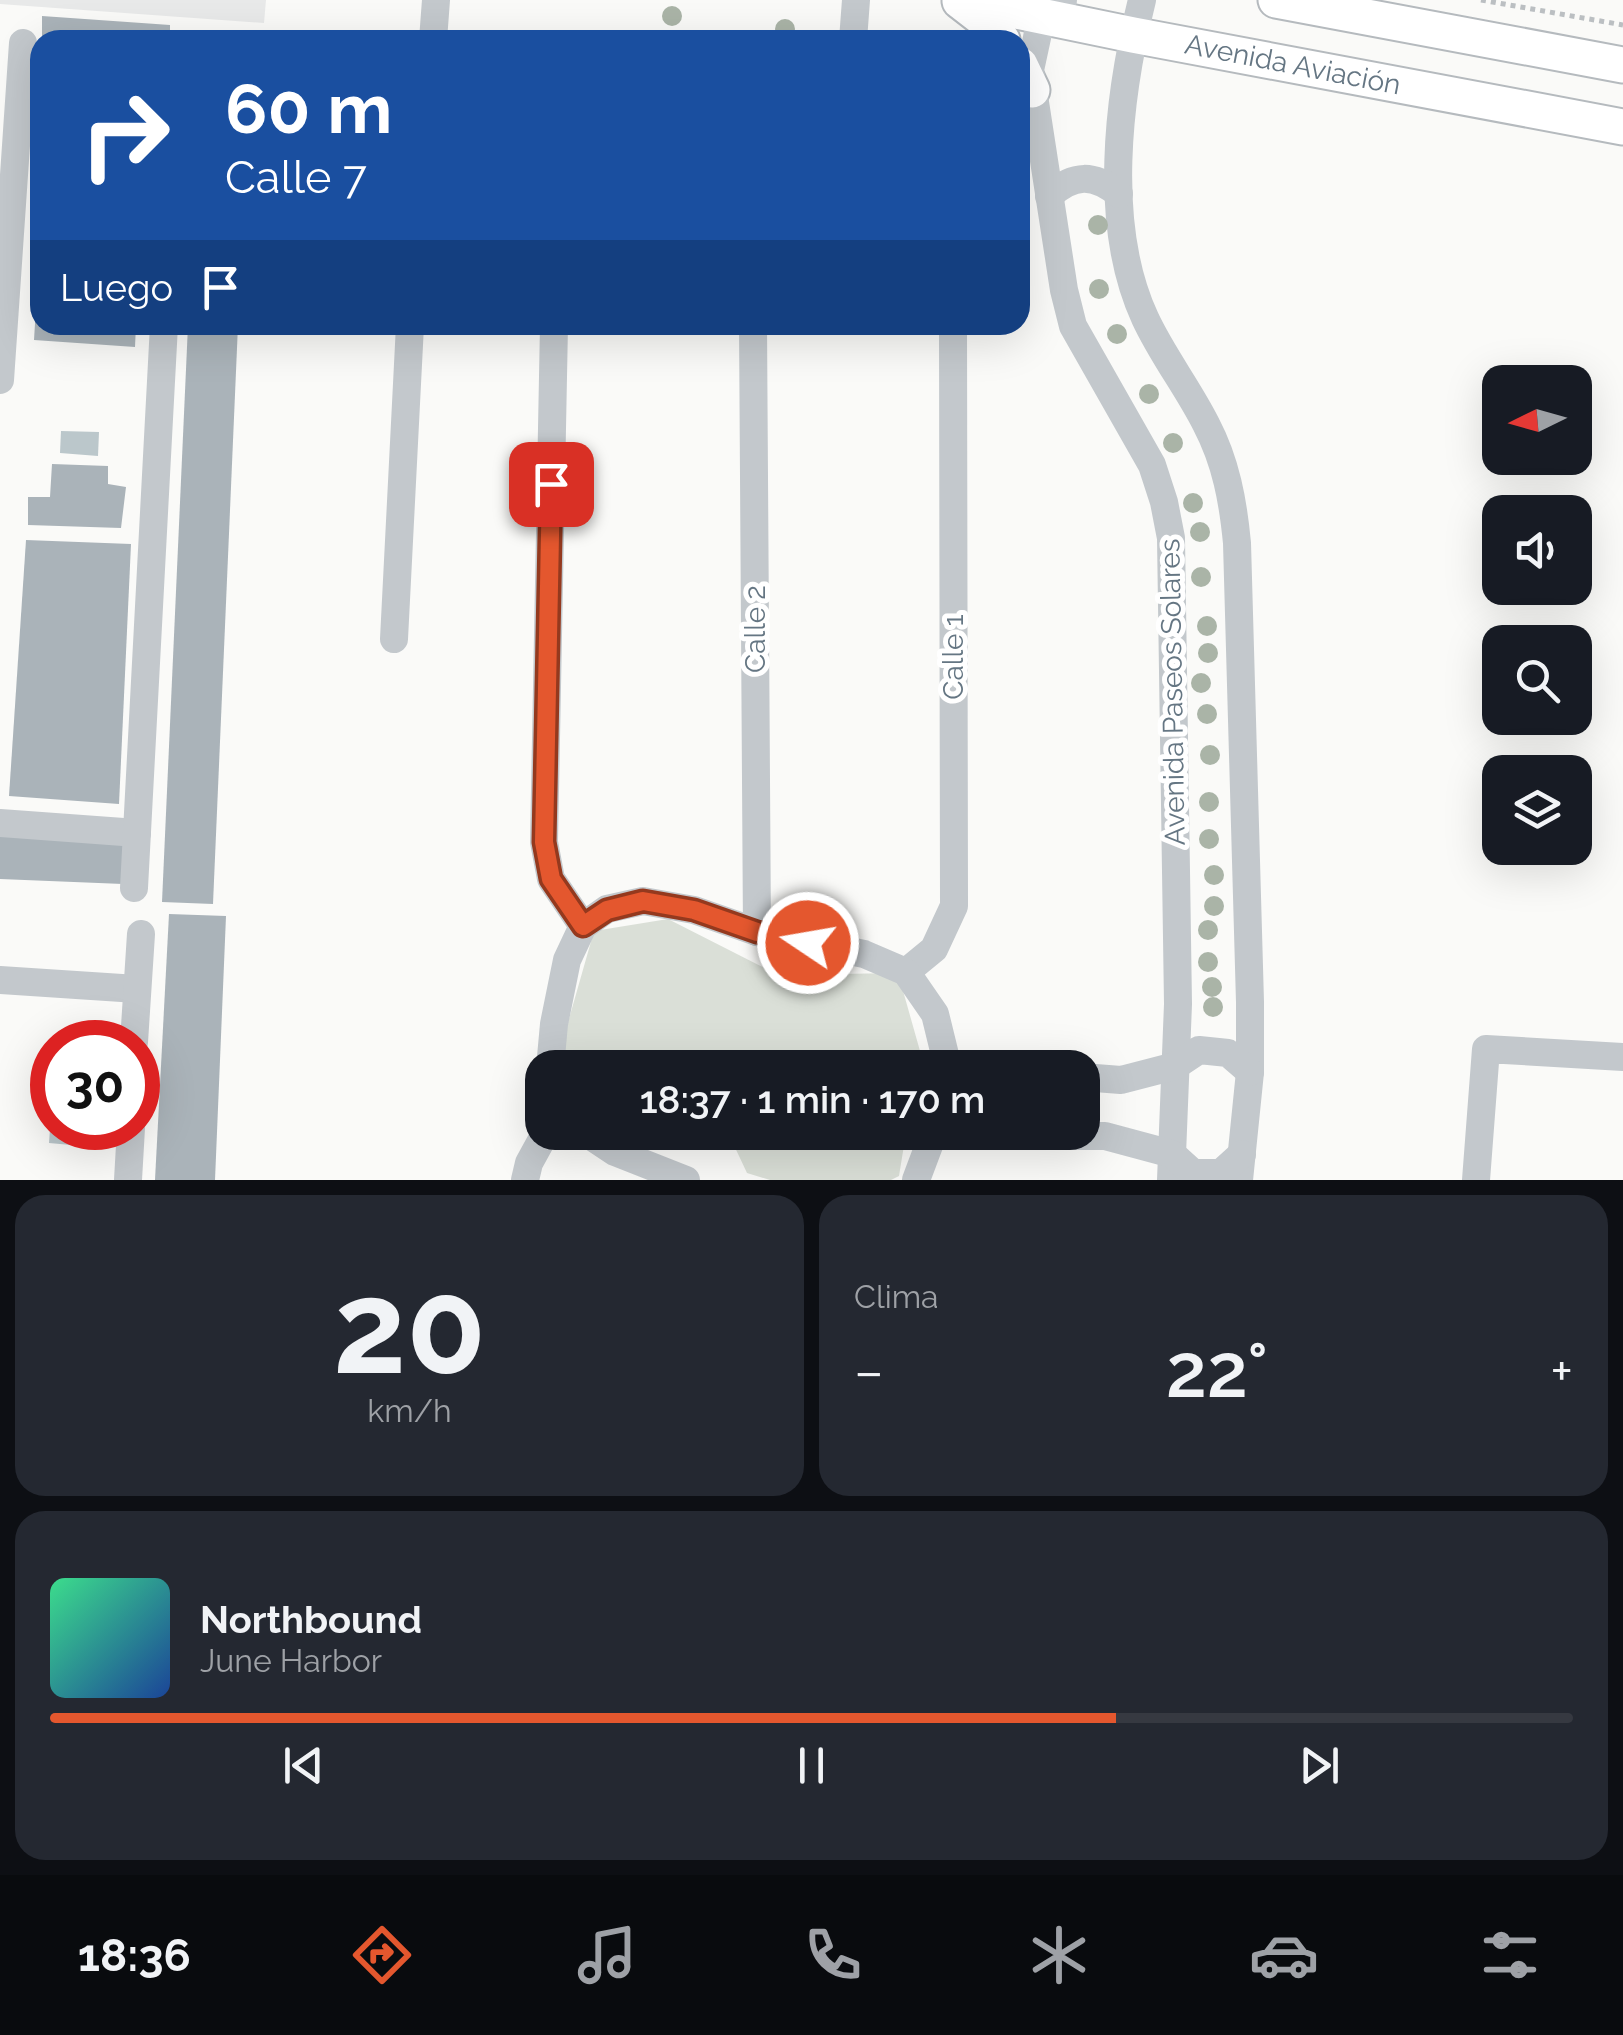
<!DOCTYPE html>
<html lang="es">
<head>
<meta charset="utf-8">
<style>
  body { margin:0; font-family:Raleway,sans-serif; background:#242831; color:#f1f3f6; height:100vh; display:flex; flex-direction:column; font-size:38px; white-space:nowrap }
  * { box-sizing:border-box; margin:0 }
  p { font-size:32px; color:#9ea1a6 }
  .icon { flex:none; width:55px; height:55px; fill:none; stroke:currentColor; stroke-width:2; stroke-linecap:round; stroke-linejoin:round }
  .map { position:relative; height:1180px; overflow:hidden }
  .panel { display:flex; flex-direction:column; gap:15px; padding:15px; background:#0d0f14; flex:1 }
  .panel>* { flex:none }
  .top-card { position:absolute; left:30px; top:30px; width:1000px; height:305px; border-radius:30px; box-shadow:0 10px 40px #0002; background:#1a4fa0; color:#fff; overflow:hidden }
  .needle { width:65px; rotate:265deg }
  .controls { position:absolute; left:1482px; top:365px; display:grid; gap:20px }
  .controls a { display:grid; place-items:center; width:110px; height:110px; border-radius:20px; background:#171b24; box-shadow:0 10px 40px #0002; font-size:50px }
  .speed { position:absolute; left:30px; top:1020px; display:flex; gap:20px; font-size:50px; font-weight:700; text-align:center }
  .speed>* { display:grid; place-content:center; width:130px; height:130px; border-radius:50%; background:#171b24; box-shadow:0 10px 40px #0002; line-height:1 }
  .speed .limit { border:15px solid #d22; background:#fff; color:#111 }
  .pin { position:absolute; display:grid; place-items:center; width:85px; height:85px; color:#fff; margin:-42px; border-radius:20px; box-shadow:0 5px 15px #0006 }
  .me { position:absolute; width:110px; margin:-55px; rotate:282deg; stroke-linejoin:round; filter:drop-shadow(0 0 8px #0008) }
  .turn { display:flex; align-items:center; gap:35px; height:210px; padding:0 30px; font-size:45px }
  .turn .icon { width:130px; height:130px; stroke-width:2.5 }
  .turn b { display:block; font-size:70px; line-height:85px }
  .then { display:flex; align-items:center; height:95px; padding:0 30px; background:#0003; gap:20px; font-size:38px }
  .big { font-size:75px; font-weight:600; line-height:1.1 }
  .panel .tile { flex:1; display:flex; flex-direction:column; justify-content:center; gap:15px; min-width:0; padding:0 35px; border-radius:30px; background:#242831 }
  .panel .dial { align-items:center; gap:0 }
  .dial b { font-size:130px; line-height:1 }
  .song { display:flex; align-items:center; gap:30px }
  .cover { width:120px; height:120px; border-radius:15px; background:linear-gradient(135deg,hsl(150 70% 55%),hsl(220 70% 35%)) }
  .played { height:10px; border-radius:5px; background:linear-gradient(90deg,#e4572e 70%,#363941 70%) }
  .keys { display:flex; justify-content:space-around; direction:ltr }
  .heat { display:flex; justify-content:space-between; align-items:center; font-size:55px; direction:ltr }
  .panel .tiles { flex:1; display:grid; gap:15px; grid-template-columns:1fr 1fr }
  .tile:last-child { grid-column:span 2 }
  .trip { position:absolute; left:525px; top:1050px; width:575px; height:100px; border-radius:30px; background:#171b24; box-shadow:0 10px 40px #0002; font-weight:600; line-height:100px; text-align:center }
  .dock { display:flex; height:160px; justify-content:space-around; align-items:center; background:#090b0e; color:#9ea1a6 }
  .dock .icon { width:70px; height:70px }
  .dock .selected { color:#e4572e }
  .dock b { font-size:45px; color:#f1f3f6 }
  .map>svg:first-child { display:block }
  .built { fill:#e8e9e9 }
  .green { fill:#dadfd7 }
  .water { fill:#bbc7cb }
  .building { fill:#aab3b9 }
  .lines { fill:none; stroke-linecap:round; stroke-linejoin:round }
  .major-casing { stroke:#b5babe; stroke-width:39 }
  .path { stroke:#bbbfc2; stroke-width:5; stroke-dasharray:5 5; stroke-linecap:butt }
  .minor { stroke:#c3c8cc; stroke-width:28 }
  .major { stroke:#fff; stroke-width:35 }
  .tree { fill:#aab4a7 }
  .route-casing { stroke:#94391e; stroke-width:25 }
  .route { stroke:#e4572e; stroke-width:18 }
  .labels { text-anchor:middle; stroke-width:10; stroke-linejoin:round; paint-order:stroke }
  .street-label { font-size:28px; fill:#657683; stroke:#fff }
</style>
</head>
<body>
<div class="map">
<svg width="1623" height="1180" viewBox="0 0 1623 1180">
  <rect width="100%" height="100%" fill="#fafaf8"/>
  <!-- built -->
  <polygon class="built" points="0,0 266,0 264,23 0,4"/>
  <!-- green -->
  <g class="green">
    <polygon points="668,919 778,975 898,973 920,1051 917,1068 555,1068 594,931"/>
    <polygon points="616,1133 906,1133 899,1176 891,1180 770,1180 747,1173 731,1139 649,1147"/>
  </g>
  <!-- water -->
  <g class="water">
    <polygon points="61,431 99,432 98,456 60,453"/>
    <polygon points="51,1114 52,1128 95,1128 93,1147 49,1143"/>
  </g>
  <!-- building -->
  <g class="building">
    <polygon points="42,16 170,25 170,40 42,40"/>
    <polygon points="202,31 250,34 249,40 201,40"/>
    <polygon points="37,291 40,291 40,325 136,325 135,347 34,340"/>
    <polygon points="188,325 238,325 213,904 162,902"/>
    <polygon points="52,464 108,466 108,484 126,487 121,528 28,525 28,497 50,497"/>
    <polygon points="26,540 131,544 119,804 9,796"/>
    <polygon points="0,835 126,840 123,884 0,879"/>
    <polygon points="169,914 226,916 215,1180 155,1180"/>
  </g>
  <g class="lines">
    <!-- major casing -->
    <g class="major-casing">
      <g id="major">
        <polyline points="963,0 1133,35 1623,127"/>
        <polyline points="1276,0 1623,65"/>
        <polyline points="960,1 991,25 1002,40"/>
        <polyline points="1020,65 1032,90"/>
      </g>
    </g>
    <!-- path -->
    <polyline class="path" points="1481,0 1623,25"/>
    <!-- minor -->
    <g class="minor">
      <polyline points="1063,0 1047,17 1038,33 1030,70 1064,290 1073,326 1152,465 1164,502 1171,538 1178,1004 1171,1180"/>
      <path d="M1142,0C1118,96 1102,225 1145,318C1162,355 1188,388 1206,424C1226,462 1233,501 1237,543L1250,1002V1072L1239,1180"/>
      <polyline points="433,40 436,0"/>
      <polyline points="853,40 856,0"/>
      <path d="M1049,196C1074,173 1094,174 1119,194"/>
      <polyline points="554,325 544,842 551,879 583,926"/>
      <polyline points="753,325 757,932"/>
      <polyline points="0,380 23,43"/>
      <polyline points="394,639 410,325"/>
      <polyline points="0,823 137,833"/>
      <polyline points="134,888 164,325"/>
      <polyline points="906,972 934,949 954,906 953,325"/>
      <polyline points="0,980 137,989"/>
      <polyline points="134,1042 141,934"/>
      <polyline points="550,1068 554,1024 567,960 583,926 607,909 643,901 694,910 757,932 864,954 906,972 935,1014 947,1063 980,1068"/>
      <polyline points="1082,1077 1121,1080 1175,1066 1199,1050 1228,1053 1250,1072"/>
      <polyline points="585,1132 615,1152 686,1180"/>
      <polyline points="982,1132 1007,1136 1105,1136 1172,1154 1193,1173 1221,1173 1242,1154"/>
      <polyline points="128,1180 131,1128"/>
      <polyline points="525,1180 529,1163 546,1132"/>
      <polyline points="916,1180 934,1132"/>
      <polyline points="1476,1180 1486,1049 1623,1057"/>
    </g>
    <!-- major -->
    <use href="#major" class="major"/>
  </g>
  <!-- trees -->
  <g class="tree">
    <circle cx="672" cy="16" r="10"/>
    <circle cx="785" cy="29" r="10"/>
    <circle cx="1098" cy="225" r="10"/>
    <circle cx="1099" cy="289" r="10"/>
    <circle cx="1117" cy="334" r="10"/>
    <circle cx="1149" cy="394" r="10"/>
    <circle cx="1173" cy="443" r="10"/>
    <circle cx="1193" cy="503" r="10"/>
    <circle cx="1200" cy="532" r="10"/>
    <circle cx="1201" cy="577" r="10"/>
    <circle cx="1207" cy="626" r="10"/>
    <circle cx="1208" cy="653" r="10"/>
    <circle cx="1201" cy="683" r="10"/>
    <circle cx="1207" cy="714" r="10"/>
    <circle cx="1210" cy="755" r="10"/>
    <circle cx="1209" cy="802" r="10"/>
    <circle cx="1209" cy="839" r="10"/>
    <circle cx="1214" cy="875" r="10"/>
    <circle cx="1214" cy="906" r="10"/>
    <circle cx="1208" cy="930" r="10"/>
    <circle cx="1208" cy="962" r="10"/>
    <circle cx="1212" cy="987" r="10"/>
    <circle cx="1213" cy="1007" r="10"/>
  </g>
  <g class="lines">
    <!-- route casing -->
    <g class="route-casing">
      <polyline id="route" points="551,484 544,842 551,879 583,926 607,910 643,901 694,910 757,932 808,943"/>
    </g>
    <!-- route -->
    <use href="#route" class="route"/>
  </g>
  <g class="labels">
    <!-- street labels -->
    <g class="street-label">
      <text transform="translate(1293 64) rotate(11)" y="10">Avenida Aviación</text>
      <text transform="translate(755 629) rotate(-90)" y="10">Calle 2</text>
      <text transform="translate(953 657) rotate(-90)" y="10">Calle 1</text>
      <text transform="translate(1172 692) rotate(-91)" y="10">Avenida Paseos Solares</text>
    </g>
  </g>
</svg>
<div class="controls">
<a><svg class="needle" viewBox="-14 -14 28 28"><path d="M0-13l5 13h-10z" fill="#e53935"/><path d="M0 13l5-13h-10z" fill="#9ea1a6"/></svg></a>
<a><svg class="icon" aria-label="sound" viewBox="0 0 24 24"><path d="M4 9h4l5-4v14l-5-4H4zM17 9q2 3 0 6"/></svg></a>
<a><svg class="icon" aria-label="search" viewBox="0 0 24 24"><circle cx="10" cy="10" r="6"/><path d="M15 15l6 6"/></svg></a>
<a><svg class="icon" aria-label="layers" viewBox="0 0 24 24"><path d="M12 4l9 5-9 5-9-5zM3 14l9 5 9-5"/></svg></a>
</div>
<div class="speed"><div class="limit">30</div></div>
<div class="pin" style="left:551px;top:484px;background:#d93025"><svg class="icon" aria-label="arrive" viewBox="0 0 24 24"><path d="M6 21V4h12l-3 4 3 4H6"/></svg></div>
<svg class="me" style="left:808px;top:943px" viewBox="-20 -20 40 40"><circle r="17" fill="#e4572e" stroke="#fff" stroke-width="3"/><path d="M0-11L8 9 0 5-8 9z" fill="#fff"/></svg>
<div class="trip">18:37 · 1 min · 170 m</div>
<div class="top-card">
<div class="turn"><svg class="icon" aria-label="right" viewBox="0 0 24 24"><path d="M7 20v-9h11M14 6l5 5-5 5"/></svg><div><b>60 m</b>Calle 7</div></div>
<div class="then">Luego<svg class="icon" aria-label="arrive" viewBox="0 0 24 24"><path d="M6 21V4h12l-3 4 3 4H6"/></svg></div>
</div>
</div>
<section class="panel">
<div class="tiles">
<div class="tile dial"><b>20</b><p>km/h</p></div>
<div class="tile"><p>Clima</p>
<div class="heat"><a>−</a><b class="big">22°</b><a>+</a></div>
</div>
<div class="tile">
<div class="song"><i class="cover"></i><div><b>Northbound</b><p>June Harbor</p></div></div>
<div class="played"></div>
<div class="keys"><svg class="icon" aria-label="previous" viewBox="0 0 24 24"><path d="M18 5L8 12l10 7zM5 5v14"/></svg><svg class="icon" aria-label="pause" viewBox="0 0 24 24"><path d="M8 5v14M16 5v14"/></svg><svg class="icon" aria-label="next" viewBox="0 0 24 24"><path d="M6 5l10 7-10 7zM19 5v14"/></svg></div>
</div>
</div>
</section>
<nav class="dock">
<b>18:36</b>
<svg class="icon selected" aria-label="directions" viewBox="0 0 24 24"><path d="M12 3l9 9-9 9-9-9zM9 14v-3h6M13 9l2 2-2 2"/></svg>
<svg class="icon" aria-label="music" viewBox="0 0 24 24"><path d="M9 18V5l10-2v13"/><circle cx="6" cy="18" r="3"/><circle cx="16" cy="16" r="3"/></svg>
<svg class="icon" aria-label="phone" viewBox="0 0 24 24"><path d="M5 4h4l2 5-3 2q2 4 5 5l2-3 5 2v4C11 20 4 13 5 4z"/></svg>
<svg class="icon" aria-label="climate" viewBox="0 0 24 24"><path d="M12 3v18M4 7l16 10M4 17L20 7"/></svg>
<svg class="icon" aria-label="car" viewBox="0 0 24 24"><path d="M5 17H2v-5l4-1 3-4h7l3 4 3 1v5h-3M9 17h6M6 11h13"/><circle cx="7" cy="17" r="2"/><circle cx="17" cy="17" r="2"/></svg>
<svg class="icon" aria-label="filters" viewBox="0 0 24 24"><path d="M4 7h16M4 17h16"/><circle cx="9" cy="7" r="2"/><circle cx="15" cy="17" r="2"/></svg>
</nav>
</body>
</html>
